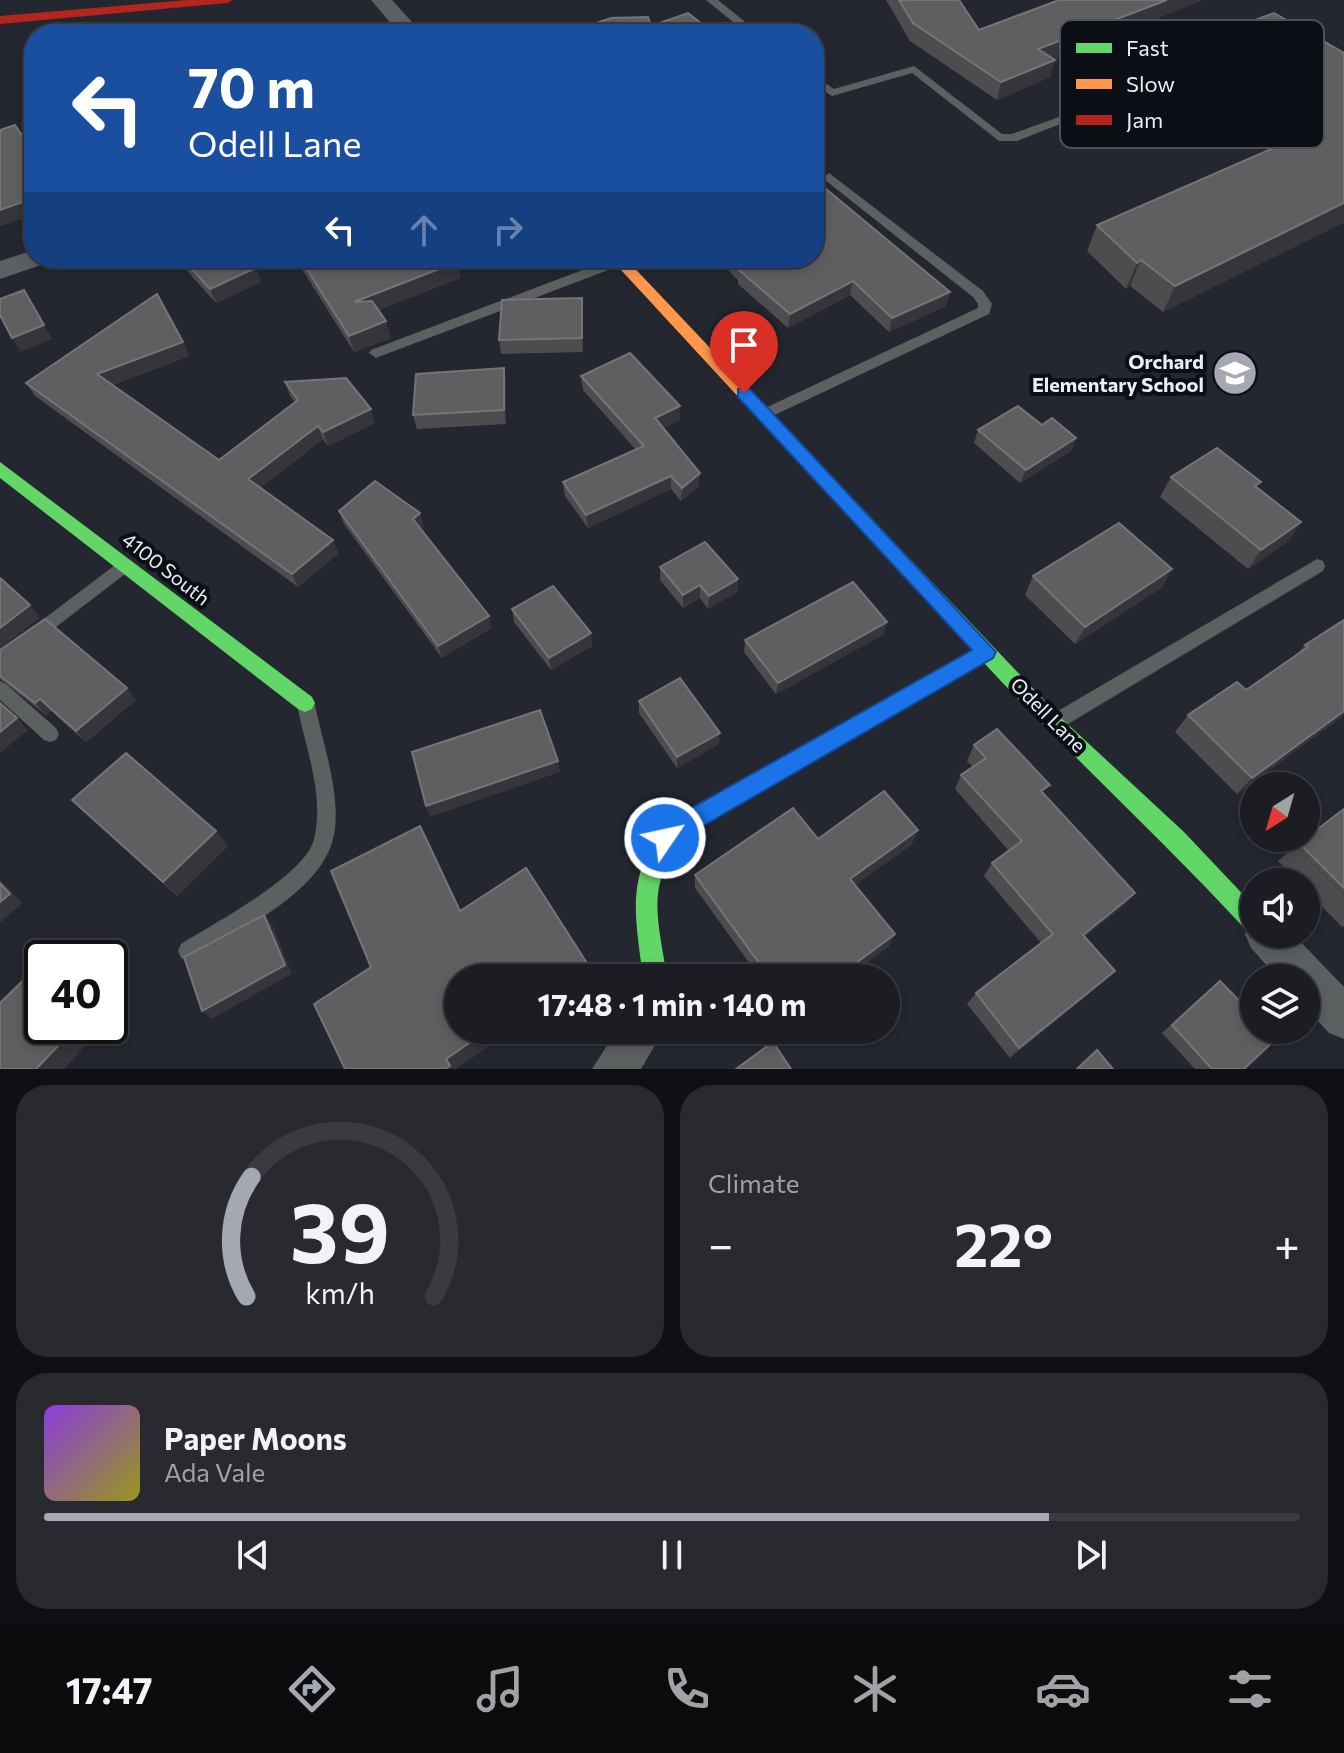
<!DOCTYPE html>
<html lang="en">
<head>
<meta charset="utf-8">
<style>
  body { margin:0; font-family:Commissioner,sans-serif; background:#282a30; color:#f1f3f6; height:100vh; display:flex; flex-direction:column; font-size:30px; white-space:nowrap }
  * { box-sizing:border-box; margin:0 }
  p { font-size:26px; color:#a0a2a6 }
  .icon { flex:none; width:44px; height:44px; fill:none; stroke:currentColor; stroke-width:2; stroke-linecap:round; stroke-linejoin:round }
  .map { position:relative; height:1069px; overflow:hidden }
  .panel { display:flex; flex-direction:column; gap:16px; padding:16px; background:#0f1013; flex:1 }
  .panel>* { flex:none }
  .hud { position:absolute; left:24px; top:24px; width:800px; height:244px; border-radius:32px; box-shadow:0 4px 12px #0003,0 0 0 2px #393b41; background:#1a4fa0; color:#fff; overflow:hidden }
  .needle { width:52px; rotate:217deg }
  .tools { position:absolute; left:1240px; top:772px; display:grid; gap:16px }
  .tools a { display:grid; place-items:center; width:80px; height:80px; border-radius:50%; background:#1b1d23; box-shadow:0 4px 12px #0003,0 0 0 2px #393b41; font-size:40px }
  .speed { position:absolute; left:24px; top:940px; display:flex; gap:16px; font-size:40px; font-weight:700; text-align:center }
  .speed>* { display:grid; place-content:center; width:104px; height:104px; border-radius:50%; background:#1b1d23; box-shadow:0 4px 12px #0003,0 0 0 2px #393b41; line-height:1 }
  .speed .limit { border:4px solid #111; border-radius:12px; background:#fff; color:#111 }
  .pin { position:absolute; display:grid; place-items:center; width:68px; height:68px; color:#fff; margin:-82px -34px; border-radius:50% 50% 50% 0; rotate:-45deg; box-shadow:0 0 8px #0007 }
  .pin .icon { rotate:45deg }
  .me { position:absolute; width:88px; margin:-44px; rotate:56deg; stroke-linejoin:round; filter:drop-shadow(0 0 6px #0008) }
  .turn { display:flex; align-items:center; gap:28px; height:168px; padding:0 32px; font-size:36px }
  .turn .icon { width:104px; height:104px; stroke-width:2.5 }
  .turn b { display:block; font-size:56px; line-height:68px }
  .lanes { display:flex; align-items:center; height:76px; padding:0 32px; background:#0003; justify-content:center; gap:40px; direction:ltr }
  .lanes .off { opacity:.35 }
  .big { font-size:60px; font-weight:700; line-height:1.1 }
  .panel .card { flex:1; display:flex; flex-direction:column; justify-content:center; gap:12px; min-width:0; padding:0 28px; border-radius:32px; background:#282a30 }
  .panel .dial { align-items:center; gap:0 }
  .dial svg { height:208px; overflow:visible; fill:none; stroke:#393b41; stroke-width:7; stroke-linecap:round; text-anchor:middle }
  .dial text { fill:#f1f3f6; stroke:none }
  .song { display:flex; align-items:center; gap:24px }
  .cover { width:96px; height:96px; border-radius:12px; background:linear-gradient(135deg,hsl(270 70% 55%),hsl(60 70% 35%)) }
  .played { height:8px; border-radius:4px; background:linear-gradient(90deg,#a5a8b2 80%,#393b41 80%) }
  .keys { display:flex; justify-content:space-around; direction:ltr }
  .heat { display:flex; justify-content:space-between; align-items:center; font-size:44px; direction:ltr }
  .panel .tiles { flex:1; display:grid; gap:16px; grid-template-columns:1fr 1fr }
  .card:last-child { grid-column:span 2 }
  .trip { position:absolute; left:444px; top:964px; width:456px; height:80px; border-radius:40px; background:#1b1d23; box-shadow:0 4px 12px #0003,0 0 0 2px #393b41; font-weight:700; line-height:80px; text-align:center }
  .menu { display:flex; height:128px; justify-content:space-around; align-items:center; background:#0b0c0e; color:#a0a2a6 }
  .menu .icon { width:56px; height:56px }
  .menu .active { color:#a5a8b2 }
  .menu b { font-size:36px; color:#f1f3f6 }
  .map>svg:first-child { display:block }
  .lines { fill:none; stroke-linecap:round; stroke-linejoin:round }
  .lane { fill:#5d6061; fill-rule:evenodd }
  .street { fill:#5d6061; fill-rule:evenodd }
  .fast { fill:#63d668; fill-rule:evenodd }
  .slow { fill:#ff974d; fill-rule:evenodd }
  .jam { fill:#b3261e; fill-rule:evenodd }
  .wall { fill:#4e4c4f }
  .shaded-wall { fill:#36363a }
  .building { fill:#5f5e61; stroke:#747479; stroke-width:2 }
  .route { fill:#1a73e8; stroke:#114b97; stroke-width:2 }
  .labels { text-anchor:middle; stroke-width:8; stroke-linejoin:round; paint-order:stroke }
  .poi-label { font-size:20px; font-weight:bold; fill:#eaeef8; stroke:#0b0e14; text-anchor:end }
  .street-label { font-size:20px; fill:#eaeef8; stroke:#0b0e14 }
  .key { fill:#0b0e14; stroke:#4e5158; stroke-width:2 }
  .key-label { font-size:22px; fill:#eaeef8 }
</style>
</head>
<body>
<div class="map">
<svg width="1344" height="1069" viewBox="0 0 1344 1069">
  <rect width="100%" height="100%" fill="#24272f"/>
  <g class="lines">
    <!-- lane -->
    <g class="lane">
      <polygon points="706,0 718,0 760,34 748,34"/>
      <polygon points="914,66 1002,134 1012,134 1101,102 1111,104 1017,141 999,141 912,73 832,96 814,84 814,76 834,89"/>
      <polygon points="829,173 983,291 992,304 989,314 764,420 759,419 757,415 759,411 978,308 978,304 973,297 825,180 823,177"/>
      <polygon points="614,258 624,258 626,261 624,264 381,356 376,358 369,353 371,350"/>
      <polygon points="123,559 129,561 131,566 129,571 0,670 0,652"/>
      <polygon points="1317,559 1323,561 1325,566 1323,571 1063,727 1057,729 1051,727 1048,721 1051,715"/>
      <polygon points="0,681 6,684 56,728 59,734 56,740 50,742 44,740 0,700"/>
      <path d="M306,697L312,699L315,705C323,744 343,800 333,839C320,893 238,931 195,958L188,961L181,958L178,951L181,944C213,924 306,875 314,839C325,796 305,746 297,705L300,699Z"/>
    </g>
    <!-- street -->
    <g class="street">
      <polygon points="371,0 392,0 423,34 400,34"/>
      <polygon points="34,250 34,258 48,258 44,264 0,279 0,261"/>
      <polygon points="1254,918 1254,934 1293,934 1344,987 1344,1039 1329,1033 1306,1008 1306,978 1278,978 1251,948 1245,934"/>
      <polygon points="617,1030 664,1030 641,1069 592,1069"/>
    </g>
    <!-- fast -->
    <g class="fast">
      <polygon points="0,462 312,697 315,703 312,709 305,712 298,709 0,478"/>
      <path d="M871,522L877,524L1060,717L1184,832L1254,906V933L1246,930C1161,838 1069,754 984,663L687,833C644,885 658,917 667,978H643C635,912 624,874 671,819L972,650L865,534L862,529L865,524Z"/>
    </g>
    <!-- slow -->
    <polygon class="slow" points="610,258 625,258 877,524 880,529 877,534 865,534"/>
    <!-- jam -->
    <polygon class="jam" points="187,0 233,0 227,3 0,24 0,16"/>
  </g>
  <!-- wall -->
  <g class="wall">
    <polygon points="886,0 959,0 979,30 1059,0 1203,0 1054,59 1055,60 1050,77 997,100 910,41"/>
    <polygon points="1274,13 1344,222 1163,312 1130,286 1126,289 1087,251 1097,225 1277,147 1181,82 1185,72 1181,69 1191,43"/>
    <polygon points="182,258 256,268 261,282 216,303 188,272"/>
    <polygon points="295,258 453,258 457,262 460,278 379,310 391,338 354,352"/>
    <polygon points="475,258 512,258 484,269"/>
    <polygon points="716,258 814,258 950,292 946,306 889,332 850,295 788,328 738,284 738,280"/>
    <polygon points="583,312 583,352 501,354 499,340"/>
    <polygon points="183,342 189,356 113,385 219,460 295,402 290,396 285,382 375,423 328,446 323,439 260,488 339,553 298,587 35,396 26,383"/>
    <polygon points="504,368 506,382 506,424 417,429 413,415"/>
    <polygon points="581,376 680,420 663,428 699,486 681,501 671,489 588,528 565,496 563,482 636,450 583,390"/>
    <polygon points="978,430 1076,438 1071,451 1020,483 974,443"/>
    <polygon points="1171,477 1301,522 1288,541 1248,569 1160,497"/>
    <polygon points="339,511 424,526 420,529 491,628 442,658 344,524"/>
    <polygon points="660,567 738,579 737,592 708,609 700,598 683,608 660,580"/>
    <polygon points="1172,569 1161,588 1075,644 1025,595 1033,576"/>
    <polygon points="512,609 591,633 592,646 551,670 514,622"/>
    <polygon points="1344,620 1344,715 1237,794 1175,732 1188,715 1246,690 1296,656 1305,645"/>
    <polygon points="884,634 776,694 744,652 745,640"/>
    <polygon points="0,651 136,700 86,742 51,711 46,715 0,679"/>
    <polygon points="639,701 719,744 677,768 639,713"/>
    <polygon points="974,745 1044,794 1135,893 1123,906 1084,937 1103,982 1010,1058 967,1004 976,993 1041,943 984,876 992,863 1009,851 955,789 961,775 973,767 967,761"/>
    <polygon points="72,800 228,846 177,896"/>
    <polygon points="1344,809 1344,926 1342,927 1306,890 1306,882 1298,882 1278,861 1299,843"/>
    <polygon points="918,830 911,845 855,885 889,946 847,978 760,978 695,888 695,875 818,839"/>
    <polygon points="1220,981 1244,1069 1195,1069 1162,1033 1210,989"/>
  </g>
  <!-- shaded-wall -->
  <g class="shaded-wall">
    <polygon points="1167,0 1203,0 1033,67 1038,49"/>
    <polygon points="1055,60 1050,77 997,100 1001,82"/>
    <polygon points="34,198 34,215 0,226 0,210"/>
    <polygon points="1344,203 1344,222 1163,312 1175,286"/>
    <polygon points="482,258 512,258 484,269"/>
    <polygon points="1141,260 1130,286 1126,289 1137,263"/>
    <polygon points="457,262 460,278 359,318 354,302"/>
    <polygon points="256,268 261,282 216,303 210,289"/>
    <polygon points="853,281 850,295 788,328 790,314"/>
    <polygon points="950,292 946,306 889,332 892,318"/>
    <polygon points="582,298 583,312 583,352 582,338"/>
    <polygon points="32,304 52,339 21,352 12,338"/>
    <polygon points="386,321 391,338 354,352 349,336"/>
    <polygon points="183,342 189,356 105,388 97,374"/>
    <polygon points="504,368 506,382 506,424 504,410"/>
    <polygon points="680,406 680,420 656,432 655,418"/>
    <polygon points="371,409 375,423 328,446 323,432"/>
    <polygon points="318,426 323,439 254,493 248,479"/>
    <polygon points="1076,438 1071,451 1020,483 1026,470"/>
    <polygon points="700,473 699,486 681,501 682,488"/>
    <polygon points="671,476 671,489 588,528 586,515"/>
    <polygon points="420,513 424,526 416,533 413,519"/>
    <polygon points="1301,522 1288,541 1248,569 1261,550"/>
    <polygon points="333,540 339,553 298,587 292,574"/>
    <polygon points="1172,569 1161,588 1075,644 1085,627"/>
    <polygon points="738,579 737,592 708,609 709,596"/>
    <polygon points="700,585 700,598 683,608 683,595"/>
    <polygon points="30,605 40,618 0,648 0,628"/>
    <polygon points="489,616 491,628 442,658 438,646"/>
    <polygon points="887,622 884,634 776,694 778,683"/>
    <polygon points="591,633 592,646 551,670 549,658"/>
    <polygon points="127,688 136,700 86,742 76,731"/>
    <polygon points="40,699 51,711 46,715 35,703"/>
    <polygon points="1344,711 1344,715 1237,794 1252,778"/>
    <polygon points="17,718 28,730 0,753 0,732"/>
    <polygon points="720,733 719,744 677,768 677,757"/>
    <polygon points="558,761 560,772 430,817 426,806"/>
    <polygon points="918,830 911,845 846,892 850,879"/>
    <polygon points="216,831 228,846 177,896 163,882"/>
    <polygon points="0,880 22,903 0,923"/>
    <polygon points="1135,893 1123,906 1072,947 1083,935"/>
    <polygon points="264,915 272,924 292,974 211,1019 202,1011"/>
    <polygon points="895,934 889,946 847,978 836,978"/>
    <polygon points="592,971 593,978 582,978"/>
    <polygon points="1115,971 1103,982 1010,1058 1019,1048"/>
    <polygon points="77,1026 100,1026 102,1028 64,1069 36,1069"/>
    <polygon points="488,1030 513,1030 456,1069 445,1069 446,1059"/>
    <polygon points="520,1030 531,1030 522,1036"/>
  </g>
  <!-- building -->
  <g class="building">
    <polygon points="899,0 959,0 979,30 1059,0 1167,0 1038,49 1055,60 1001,82 913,23"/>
    <polygon points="688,13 715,34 564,34 611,18 648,17 651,26"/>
    <polygon points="1274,13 1344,53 1344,203 1175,286 1141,260 1137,263 1097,225 1308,133 1191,56 1202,51 1191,43"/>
    <polygon points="15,125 21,134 34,129 34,198 0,210 0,130"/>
    <polygon points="814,179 950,292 892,318 853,281 790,314 739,270 742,268 731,258 814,258"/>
    <polygon points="182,258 246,258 256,268 210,289"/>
    <polygon points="300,258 453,258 457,262 354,302 372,301 386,321 349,336"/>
    <polygon points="24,290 44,325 12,338 0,315 0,299"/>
    <polygon points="157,294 183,342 97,374 219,460 298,400 285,382 346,378 371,409 323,432 318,426 248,479 333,540 292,574 26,383"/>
    <polygon points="582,298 582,338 499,340 502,300"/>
    <polygon points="630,353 680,406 655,418 700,473 682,488 671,476 586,515 563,482 644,446 581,376"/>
    <polygon points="504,368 504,410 413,415 416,374"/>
    <polygon points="1018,406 1042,425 1052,418 1076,438 1026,470 978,430"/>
    <polygon points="1217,448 1261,482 1255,486 1301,522 1261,550 1171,477"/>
    <polygon points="375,481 420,513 413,519 489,616 438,646 339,511"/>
    <polygon points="1119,523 1172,569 1085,627 1033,576"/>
    <polygon points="705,542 738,579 709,596 700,585 683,595 660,567"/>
    <polygon points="0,578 30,605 0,628"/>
    <polygon points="853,582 887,622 778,683 745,640"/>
    <polygon points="553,586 591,633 549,658 512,609"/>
    <polygon points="45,619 127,688 76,731 40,699 35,703 0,676 0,650"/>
    <polygon points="1344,620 1344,711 1252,778 1188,715 1237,682 1246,690 1308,647 1305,645"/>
    <polygon points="680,678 720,733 677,757 639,701"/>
    <polygon points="0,703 17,718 0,732"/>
    <polygon points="540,710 558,761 426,806 412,752"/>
    <polygon points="997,729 1050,785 1041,791 1135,893 1083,935 1115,971 1019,1048 976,993 1053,934 992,863 1022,841 961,775 986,758 974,745"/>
    <polygon points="126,753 216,831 163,882 72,800"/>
    <polygon points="884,791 918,830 850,879 895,934 836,978 770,978 695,875 793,808 818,839"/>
    <polygon points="1344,809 1344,888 1299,843"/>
    <polygon points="420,826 460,911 526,868 592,971 582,978 458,978 458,1030 488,1030 446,1059 450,1066 445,1069 345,1069 314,1004 371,967 331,871"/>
    <polygon points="0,883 10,894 0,902"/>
    <polygon points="264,915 285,965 202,1011 184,957"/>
    <polygon points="35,969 42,976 42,1026 77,1026 36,1069 0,1069 0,1003"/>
    <polygon points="1220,981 1254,1016 1254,1030 1268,1030 1276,1039 1244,1069 1212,1069 1172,1025"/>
    <polygon points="773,1042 791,1069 736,1069"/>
    <polygon points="1097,1050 1113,1069 1077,1069"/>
  </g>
  <!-- route -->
  <polygon class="route" points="744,387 750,389 996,652 993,658 665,848 658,845 654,838 672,819 972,650 738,397 738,389"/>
  <!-- icons -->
  <defs>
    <g id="school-disc" transform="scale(2.3)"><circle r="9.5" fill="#a5a8b2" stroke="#0b0e14"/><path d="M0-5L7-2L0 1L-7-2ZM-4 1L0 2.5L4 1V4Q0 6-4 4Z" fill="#fff"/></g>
  </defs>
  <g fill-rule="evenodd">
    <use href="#school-disc" x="1235" y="373"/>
  </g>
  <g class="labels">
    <!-- poi labels -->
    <g class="poi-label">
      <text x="1204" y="369">Orchard<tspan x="1204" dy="23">Elementary School</tspan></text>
    </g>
    <!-- street labels -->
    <g class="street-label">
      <text transform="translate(166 569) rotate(38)" y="7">4100 South</text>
      <text transform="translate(1048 715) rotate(45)" y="7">Odell Lane</text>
    </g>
  </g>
  <!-- legend -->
  <rect x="1060" y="20" width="264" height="128" rx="12" class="key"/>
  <rect x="1076" y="43" width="36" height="10" fill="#63d668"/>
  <rect x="1076" y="79" width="36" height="10" fill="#ff974d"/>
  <rect x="1076" y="115" width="36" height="10" fill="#b3261e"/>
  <g class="key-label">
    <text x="1126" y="56">Fast</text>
    <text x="1126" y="92">Slow</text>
    <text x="1126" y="128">Jam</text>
  </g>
</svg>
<div class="tools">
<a><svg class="needle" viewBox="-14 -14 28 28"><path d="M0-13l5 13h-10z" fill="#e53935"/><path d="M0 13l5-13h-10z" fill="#a0a2a6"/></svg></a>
<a><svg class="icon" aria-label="sound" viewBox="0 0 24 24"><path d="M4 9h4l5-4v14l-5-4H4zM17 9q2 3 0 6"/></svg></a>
<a><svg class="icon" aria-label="layers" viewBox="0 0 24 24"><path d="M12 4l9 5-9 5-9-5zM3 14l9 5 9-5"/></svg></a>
</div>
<div class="speed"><div class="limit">40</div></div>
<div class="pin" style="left:744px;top:393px;background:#d93025"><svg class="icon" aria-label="arrive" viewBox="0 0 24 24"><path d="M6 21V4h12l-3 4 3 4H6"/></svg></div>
<svg class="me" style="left:665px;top:838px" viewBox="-20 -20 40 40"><circle r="17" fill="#1a73e8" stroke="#fff" stroke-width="3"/><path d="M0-11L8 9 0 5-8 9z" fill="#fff"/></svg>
<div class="trip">17:48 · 1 min · 140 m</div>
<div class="hud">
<div class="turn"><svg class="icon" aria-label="left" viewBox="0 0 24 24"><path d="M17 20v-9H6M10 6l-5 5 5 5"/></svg><div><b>70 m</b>Odell Lane</div></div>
<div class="lanes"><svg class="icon" aria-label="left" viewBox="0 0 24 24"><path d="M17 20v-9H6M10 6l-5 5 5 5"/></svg><svg class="icon off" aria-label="ahead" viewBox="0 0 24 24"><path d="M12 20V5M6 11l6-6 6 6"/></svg><svg class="icon off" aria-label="right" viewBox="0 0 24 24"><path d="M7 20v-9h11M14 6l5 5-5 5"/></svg></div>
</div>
</div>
<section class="panel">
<div class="tiles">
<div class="card dial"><svg viewBox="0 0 100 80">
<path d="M14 69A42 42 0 1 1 86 69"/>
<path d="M14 69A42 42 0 0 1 16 23" stroke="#a5a8b2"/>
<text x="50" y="56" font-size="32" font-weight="700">39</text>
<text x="50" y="72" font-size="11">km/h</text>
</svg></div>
<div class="card"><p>Climate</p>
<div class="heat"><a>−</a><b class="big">22°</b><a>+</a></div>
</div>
<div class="card">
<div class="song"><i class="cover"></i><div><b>Paper Moons</b><p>Ada Vale</p></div></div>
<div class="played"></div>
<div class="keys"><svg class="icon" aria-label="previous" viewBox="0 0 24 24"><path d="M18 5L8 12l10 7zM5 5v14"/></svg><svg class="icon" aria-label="pause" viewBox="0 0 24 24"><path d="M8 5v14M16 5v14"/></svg><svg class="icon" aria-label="next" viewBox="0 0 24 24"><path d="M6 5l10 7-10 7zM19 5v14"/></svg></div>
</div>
</div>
</section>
<nav class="menu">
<b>17:47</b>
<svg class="icon active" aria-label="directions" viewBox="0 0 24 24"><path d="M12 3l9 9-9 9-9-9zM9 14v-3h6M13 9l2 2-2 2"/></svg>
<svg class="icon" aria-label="music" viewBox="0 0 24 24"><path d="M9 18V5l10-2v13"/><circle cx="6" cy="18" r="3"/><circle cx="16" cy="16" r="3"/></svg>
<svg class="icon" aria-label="phone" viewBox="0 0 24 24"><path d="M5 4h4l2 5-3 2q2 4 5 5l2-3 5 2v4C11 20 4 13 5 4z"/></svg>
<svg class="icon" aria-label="climate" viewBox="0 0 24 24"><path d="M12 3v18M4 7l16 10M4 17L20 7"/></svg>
<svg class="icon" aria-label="car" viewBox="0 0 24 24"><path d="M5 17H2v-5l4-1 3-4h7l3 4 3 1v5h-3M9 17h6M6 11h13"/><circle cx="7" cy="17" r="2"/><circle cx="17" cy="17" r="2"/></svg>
<svg class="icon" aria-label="filters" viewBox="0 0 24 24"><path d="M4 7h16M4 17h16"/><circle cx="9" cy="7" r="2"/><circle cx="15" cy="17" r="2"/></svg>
</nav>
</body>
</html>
